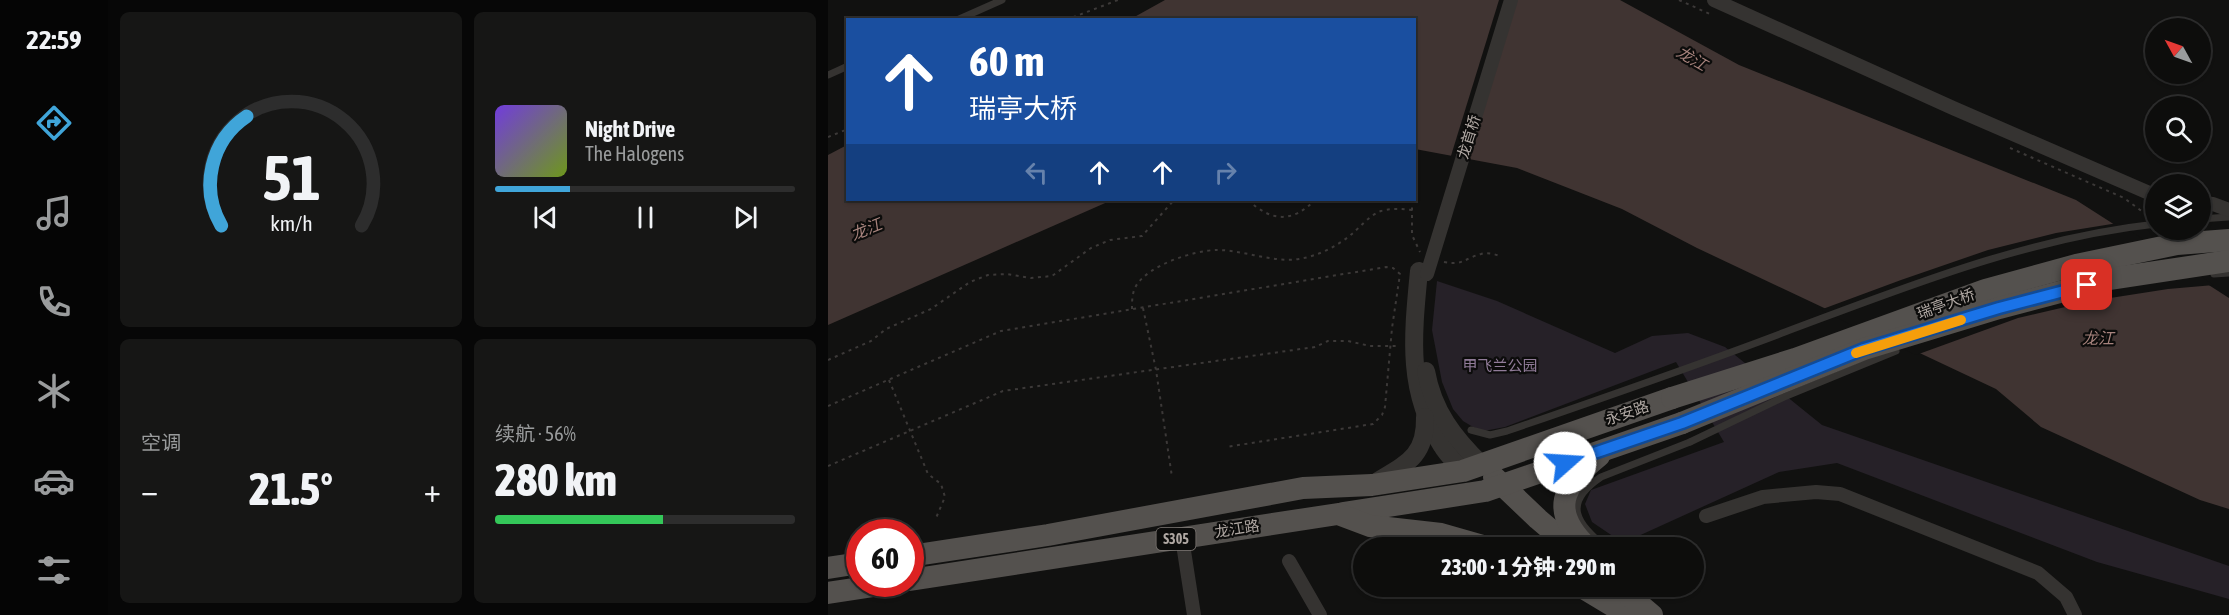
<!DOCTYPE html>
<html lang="zh">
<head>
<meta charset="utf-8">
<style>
  body { margin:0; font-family:"Asap Condensed","Noto Sans SC",sans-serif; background:#161615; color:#f1f3f6; height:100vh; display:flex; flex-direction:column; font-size:22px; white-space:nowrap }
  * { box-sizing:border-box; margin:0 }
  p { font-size:20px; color:#9a9c9d }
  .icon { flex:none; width:33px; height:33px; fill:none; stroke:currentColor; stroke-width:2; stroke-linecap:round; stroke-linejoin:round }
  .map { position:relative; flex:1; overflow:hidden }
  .details { display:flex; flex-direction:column; gap:12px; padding:12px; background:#070707; width:720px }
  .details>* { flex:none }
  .guide { position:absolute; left:18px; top:18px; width:570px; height:183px; border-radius:0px; box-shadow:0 2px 4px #0004,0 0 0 2px #2d2d2d; background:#1a4fa0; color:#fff; overflow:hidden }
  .needle { width:39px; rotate:310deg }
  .controls { position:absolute; left:1317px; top:18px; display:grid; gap:12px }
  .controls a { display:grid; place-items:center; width:66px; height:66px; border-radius:50%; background:#0d0d0c; box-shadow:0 2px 4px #0004,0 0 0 2px #2d2d2d; font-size:30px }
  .speed { position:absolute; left:18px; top:519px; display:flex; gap:12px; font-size:30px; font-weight:700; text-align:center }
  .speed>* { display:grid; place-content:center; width:78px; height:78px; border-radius:50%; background:#0d0d0c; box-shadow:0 2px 4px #0004,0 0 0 2px #2d2d2d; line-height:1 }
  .speed .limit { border:9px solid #d22; background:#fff; color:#111 }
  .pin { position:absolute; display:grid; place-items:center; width:51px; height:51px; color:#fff; margin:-26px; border-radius:12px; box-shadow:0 3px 9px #0006 }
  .me { position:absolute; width:66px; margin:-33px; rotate:71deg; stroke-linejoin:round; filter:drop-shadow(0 0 4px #0008) }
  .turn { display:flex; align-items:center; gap:21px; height:126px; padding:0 24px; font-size:27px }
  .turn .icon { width:78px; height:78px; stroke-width:2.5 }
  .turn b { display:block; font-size:42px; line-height:51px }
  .lanes { display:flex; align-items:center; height:57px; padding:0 24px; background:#0003; justify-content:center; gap:30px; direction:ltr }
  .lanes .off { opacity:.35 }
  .big { font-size:45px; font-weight:800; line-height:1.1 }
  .details .widget { flex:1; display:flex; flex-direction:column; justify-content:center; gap:9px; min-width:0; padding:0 21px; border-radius:9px; background:#161615 }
  .details .dial { align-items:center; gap:0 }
  .dial svg { height:156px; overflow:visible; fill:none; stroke:#2d2d2d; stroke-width:7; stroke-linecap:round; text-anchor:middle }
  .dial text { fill:#f1f3f6; stroke:none }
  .song { display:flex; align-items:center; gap:18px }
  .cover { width:72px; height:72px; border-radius:9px; background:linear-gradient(135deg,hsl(260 70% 55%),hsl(80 70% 35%)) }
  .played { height:6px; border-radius:3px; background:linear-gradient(90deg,#40a5d9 25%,#2d2d2d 25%) }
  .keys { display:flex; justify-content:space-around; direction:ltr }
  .heat { display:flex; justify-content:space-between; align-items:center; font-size:33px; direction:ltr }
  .charge { height:9px; border-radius:4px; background:linear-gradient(90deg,#34c759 56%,#2d2d2d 0) }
  .details .tiles { flex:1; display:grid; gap:12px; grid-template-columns:repeat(2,1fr) }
  .trip { position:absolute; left:525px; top:537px; width:351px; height:60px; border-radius:30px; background:#0d0d0c; box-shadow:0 2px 4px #0004,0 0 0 2px #2d2d2d; font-weight:800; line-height:60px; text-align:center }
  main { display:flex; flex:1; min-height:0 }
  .tab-bar { display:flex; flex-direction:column; width:108px; justify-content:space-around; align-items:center; background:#050505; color:#9a9c9d }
  .tab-bar .icon { width:42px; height:42px }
  .tab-bar .active { color:#40a5d9 }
  .tab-bar b { font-size:27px; color:#f1f3f6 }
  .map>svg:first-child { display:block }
  .green { fill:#262128 }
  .water { fill:#403432 }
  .pier { fill:#111110 }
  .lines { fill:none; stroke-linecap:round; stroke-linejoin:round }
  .path { stroke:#3c3938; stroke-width:2; stroke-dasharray:3 4.5; stroke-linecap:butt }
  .service { stroke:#353331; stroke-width:7 }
  .minor { stroke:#353331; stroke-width:14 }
  .tertiary { stroke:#353331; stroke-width:18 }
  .primary { stroke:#54514e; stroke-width:22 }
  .service-bridge { stroke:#353331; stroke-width:7 }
  .minor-bridge { stroke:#353331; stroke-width:14 }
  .primary-bridge { stroke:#54514e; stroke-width:22 }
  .route-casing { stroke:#114b97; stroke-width:15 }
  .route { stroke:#1a73e8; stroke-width:10 }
  .slow { stroke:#f59e0b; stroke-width:10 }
  .labels { text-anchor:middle; stroke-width:4.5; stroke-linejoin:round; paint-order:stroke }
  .shield { fill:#0c0c0b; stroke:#7f7975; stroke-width:1.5 }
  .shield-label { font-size:14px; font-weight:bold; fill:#b0a8a3 }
  .street-label { font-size:15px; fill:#b0a8a3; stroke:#0c0c0b }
  .park-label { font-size:15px; fill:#917c99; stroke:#0c0c0b }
  .water-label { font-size:16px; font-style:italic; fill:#a7837d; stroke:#0c0c0b }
</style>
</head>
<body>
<main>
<nav class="tab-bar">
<b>22:59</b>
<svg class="icon active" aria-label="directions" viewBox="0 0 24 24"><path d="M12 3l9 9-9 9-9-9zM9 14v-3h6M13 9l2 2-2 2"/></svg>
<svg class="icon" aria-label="music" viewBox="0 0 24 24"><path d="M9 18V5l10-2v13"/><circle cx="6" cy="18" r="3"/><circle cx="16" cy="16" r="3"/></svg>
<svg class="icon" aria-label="phone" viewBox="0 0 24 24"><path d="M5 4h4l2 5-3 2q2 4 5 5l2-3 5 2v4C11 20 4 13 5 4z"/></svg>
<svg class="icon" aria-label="climate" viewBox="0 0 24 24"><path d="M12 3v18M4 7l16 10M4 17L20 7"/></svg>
<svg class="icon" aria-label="car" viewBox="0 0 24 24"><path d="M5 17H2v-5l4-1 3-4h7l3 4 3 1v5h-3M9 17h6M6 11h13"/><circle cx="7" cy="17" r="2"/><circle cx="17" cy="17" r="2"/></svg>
<svg class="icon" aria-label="filters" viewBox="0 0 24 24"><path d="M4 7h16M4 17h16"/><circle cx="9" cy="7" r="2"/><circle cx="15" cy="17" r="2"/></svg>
</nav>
<section class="details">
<div class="tiles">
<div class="widget dial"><svg viewBox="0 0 100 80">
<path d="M14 69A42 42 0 1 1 86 69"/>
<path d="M14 69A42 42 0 0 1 27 13" stroke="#40a5d9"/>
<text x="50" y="56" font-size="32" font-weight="700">51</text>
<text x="50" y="72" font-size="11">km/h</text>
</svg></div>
<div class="widget">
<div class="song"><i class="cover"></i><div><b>Night Drive</b><p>The Halogens</p></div></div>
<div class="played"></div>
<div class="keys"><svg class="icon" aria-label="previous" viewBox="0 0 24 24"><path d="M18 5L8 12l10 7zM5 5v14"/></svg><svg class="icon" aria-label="pause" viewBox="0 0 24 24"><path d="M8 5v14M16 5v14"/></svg><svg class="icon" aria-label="next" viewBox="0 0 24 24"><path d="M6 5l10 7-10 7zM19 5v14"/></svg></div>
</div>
<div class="widget"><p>空调</p>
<div class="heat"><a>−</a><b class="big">21.5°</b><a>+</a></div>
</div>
<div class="widget"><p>续航 · 56%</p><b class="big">280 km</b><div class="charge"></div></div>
</div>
</section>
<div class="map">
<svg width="1401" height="615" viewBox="0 0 1401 615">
  <rect width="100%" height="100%" fill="#111110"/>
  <!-- green -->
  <polygon class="green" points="609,281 669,301 787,353 824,336 860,333 897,347 994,425 1401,566 1401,599 1269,562 1009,463 951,472 795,543 764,522 757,504 763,490 896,442 848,362 677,427 656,431 645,427 635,421 625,409 614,382 604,330"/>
  <!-- water -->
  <g class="water">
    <polygon points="337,0 792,0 911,65 1248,200 1401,298 1401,509 1372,500 1213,427 1168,389 869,248 794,209 689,168 587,149 586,20 301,20"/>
    <polygon points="19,145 20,200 284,200 0,325 0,155"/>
  </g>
  <!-- pier -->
  <g class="pier">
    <polygon points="671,0 688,0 638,162 622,159"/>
    <polygon points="1290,223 1386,285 1340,289 1263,301 1190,318 1088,355 992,310 1073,280 1160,250 1228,233"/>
  </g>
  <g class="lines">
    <!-- path -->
    <g class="path">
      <polyline points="851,0 884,15"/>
      <polyline points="238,20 290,0"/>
      <polyline points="0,137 20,129"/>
      <polyline points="1182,148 1296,198 1319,215"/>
      <path d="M420,200C444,222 464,223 487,200"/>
      <polyline points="584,200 584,235 592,252"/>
      <path d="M616,262C635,266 637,258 653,254C659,252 666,254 672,256"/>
      <polyline points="315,308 328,370 344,477"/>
      <path d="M304,309C304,301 304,293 308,286C320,265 367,250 389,250C416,250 444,263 471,259C490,256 510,246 525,233C533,226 542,215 553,211C564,208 574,209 585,210"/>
      <polyline points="0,360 43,341 58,329 103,309 142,282 160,275 179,274 203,278 224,276 263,248 282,240 314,236 346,200"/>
      <polyline points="61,380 100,474 113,484 117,497 108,518"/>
      <polyline points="0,406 173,331 558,267 565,268 572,274 564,328 557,407 554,415 545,424 398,447"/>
      <polyline points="0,466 175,391 487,347 500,341 520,341 542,346 571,346"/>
    </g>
    <!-- service -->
    <g class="service">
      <polyline points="129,20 174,0"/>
      <polyline points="0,75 20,66"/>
      <polyline points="1372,219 1401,217"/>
      <path d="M643,430L662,435L679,431C772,399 865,367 957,332C1078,287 1199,238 1328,224"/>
      <path d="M778,548C749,523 733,504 773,477L862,442"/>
    </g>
    <!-- minor -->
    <g class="minor">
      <polyline points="886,0 1125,108 1328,196"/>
      <polyline points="1372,203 1385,204 1401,210"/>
      <polyline points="878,516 935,497 988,492 1012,494 1210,573 1238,597 1247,615"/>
      <polyline points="354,538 366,615"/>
      <polyline points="461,561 492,615"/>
    </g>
    <!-- tertiary -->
    <g class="tertiary">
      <path d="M591,271C585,334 578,391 614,446C619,455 628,463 635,471"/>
      <path d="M598,371C605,411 626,438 654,465"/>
      <path d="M550,481C580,463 598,455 597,417"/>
    </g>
    <!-- primary -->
    <g class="primary">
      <polyline points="666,477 710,519 744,548"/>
      <polyline points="515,513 657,491 854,423"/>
      <path d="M760,548C721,511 734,486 771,456"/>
      <polyline points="82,556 220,535 475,488 544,485 635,471 844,398"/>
      <polyline points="0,568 32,563"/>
      <polyline points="82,580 510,514 542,526 613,534 662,548"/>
      <polyline points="752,586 800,615"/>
      <polyline points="790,586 824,615"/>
      <polyline points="0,593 59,584"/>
    </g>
    <!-- service-bridge -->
    <g class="service-bridge">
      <polyline points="1386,274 1401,273"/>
      <polyline points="862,442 956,397 1068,351"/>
    </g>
    <!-- minor-bridge -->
    <polyline class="minor-bridge" points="599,274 683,0"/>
    <!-- primary-bridge -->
    <g class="primary-bridge">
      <polyline points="844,398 967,359 1157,290 1248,265 1349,244 1401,240"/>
      <polyline points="854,423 1036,349 1171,308 1281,279 1401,261"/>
    </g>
  </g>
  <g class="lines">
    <!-- route casing -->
    <g class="route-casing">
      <polyline id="route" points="737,463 854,423 1036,349 1171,308 1259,285"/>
    </g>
    <!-- route -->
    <use href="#route" class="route"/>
    <!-- slow -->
    <polyline class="slow" points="1028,353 1133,320"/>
  </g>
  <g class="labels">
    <!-- shield labels -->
    <rect class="shield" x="328.5" y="528" width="39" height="22" rx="4.5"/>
    <g class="shield-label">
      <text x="348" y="544">S305</text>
    </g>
    <!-- street labels -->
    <g class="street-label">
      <text transform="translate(641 137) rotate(-73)" y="5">龙首桥</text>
      <text transform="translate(1118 304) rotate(-20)" y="5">瑞亭大桥</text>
      <text transform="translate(799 413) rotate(-19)" y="5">永安路</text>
      <text transform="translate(409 529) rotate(-9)" y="5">龙江路</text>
    </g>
    <!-- park labels -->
    <g class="park-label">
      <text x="672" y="371">甲飞兰公园</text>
    </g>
    <!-- water labels -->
    <g class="water-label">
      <text transform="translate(864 58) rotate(30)" y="6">龙江</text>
      <text transform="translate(38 229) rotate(-22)" y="6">龙江</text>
      <text x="1270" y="344">龙江</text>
    </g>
  </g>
</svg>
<div class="controls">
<a><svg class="needle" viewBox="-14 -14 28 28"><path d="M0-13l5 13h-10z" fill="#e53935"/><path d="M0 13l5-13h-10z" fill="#9a9c9d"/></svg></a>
<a><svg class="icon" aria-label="search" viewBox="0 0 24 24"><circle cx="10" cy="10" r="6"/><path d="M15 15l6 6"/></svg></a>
<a><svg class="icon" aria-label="layers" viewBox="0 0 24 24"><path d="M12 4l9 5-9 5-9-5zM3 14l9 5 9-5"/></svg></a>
</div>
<div class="speed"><div class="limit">60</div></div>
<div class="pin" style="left:1259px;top:285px;background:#d93025"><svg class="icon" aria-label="arrive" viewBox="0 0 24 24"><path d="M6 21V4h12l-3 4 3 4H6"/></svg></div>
<svg class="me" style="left:737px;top:463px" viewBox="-20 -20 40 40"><circle r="19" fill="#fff"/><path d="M0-13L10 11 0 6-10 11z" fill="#1a73e8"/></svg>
<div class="trip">23:00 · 1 分钟 · 290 m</div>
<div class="guide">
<div class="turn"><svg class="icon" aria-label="ahead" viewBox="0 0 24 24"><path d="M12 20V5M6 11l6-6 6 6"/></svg><div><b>60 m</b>瑞亭大桥</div></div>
<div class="lanes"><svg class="icon off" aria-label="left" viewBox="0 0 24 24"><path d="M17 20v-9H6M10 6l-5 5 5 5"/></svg><svg class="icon" aria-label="ahead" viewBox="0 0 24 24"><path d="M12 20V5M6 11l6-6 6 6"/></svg><svg class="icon" aria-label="ahead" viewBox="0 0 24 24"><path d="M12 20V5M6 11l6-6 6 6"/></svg><svg class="icon off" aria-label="right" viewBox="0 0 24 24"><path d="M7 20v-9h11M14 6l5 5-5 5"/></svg></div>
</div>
</div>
</main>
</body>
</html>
